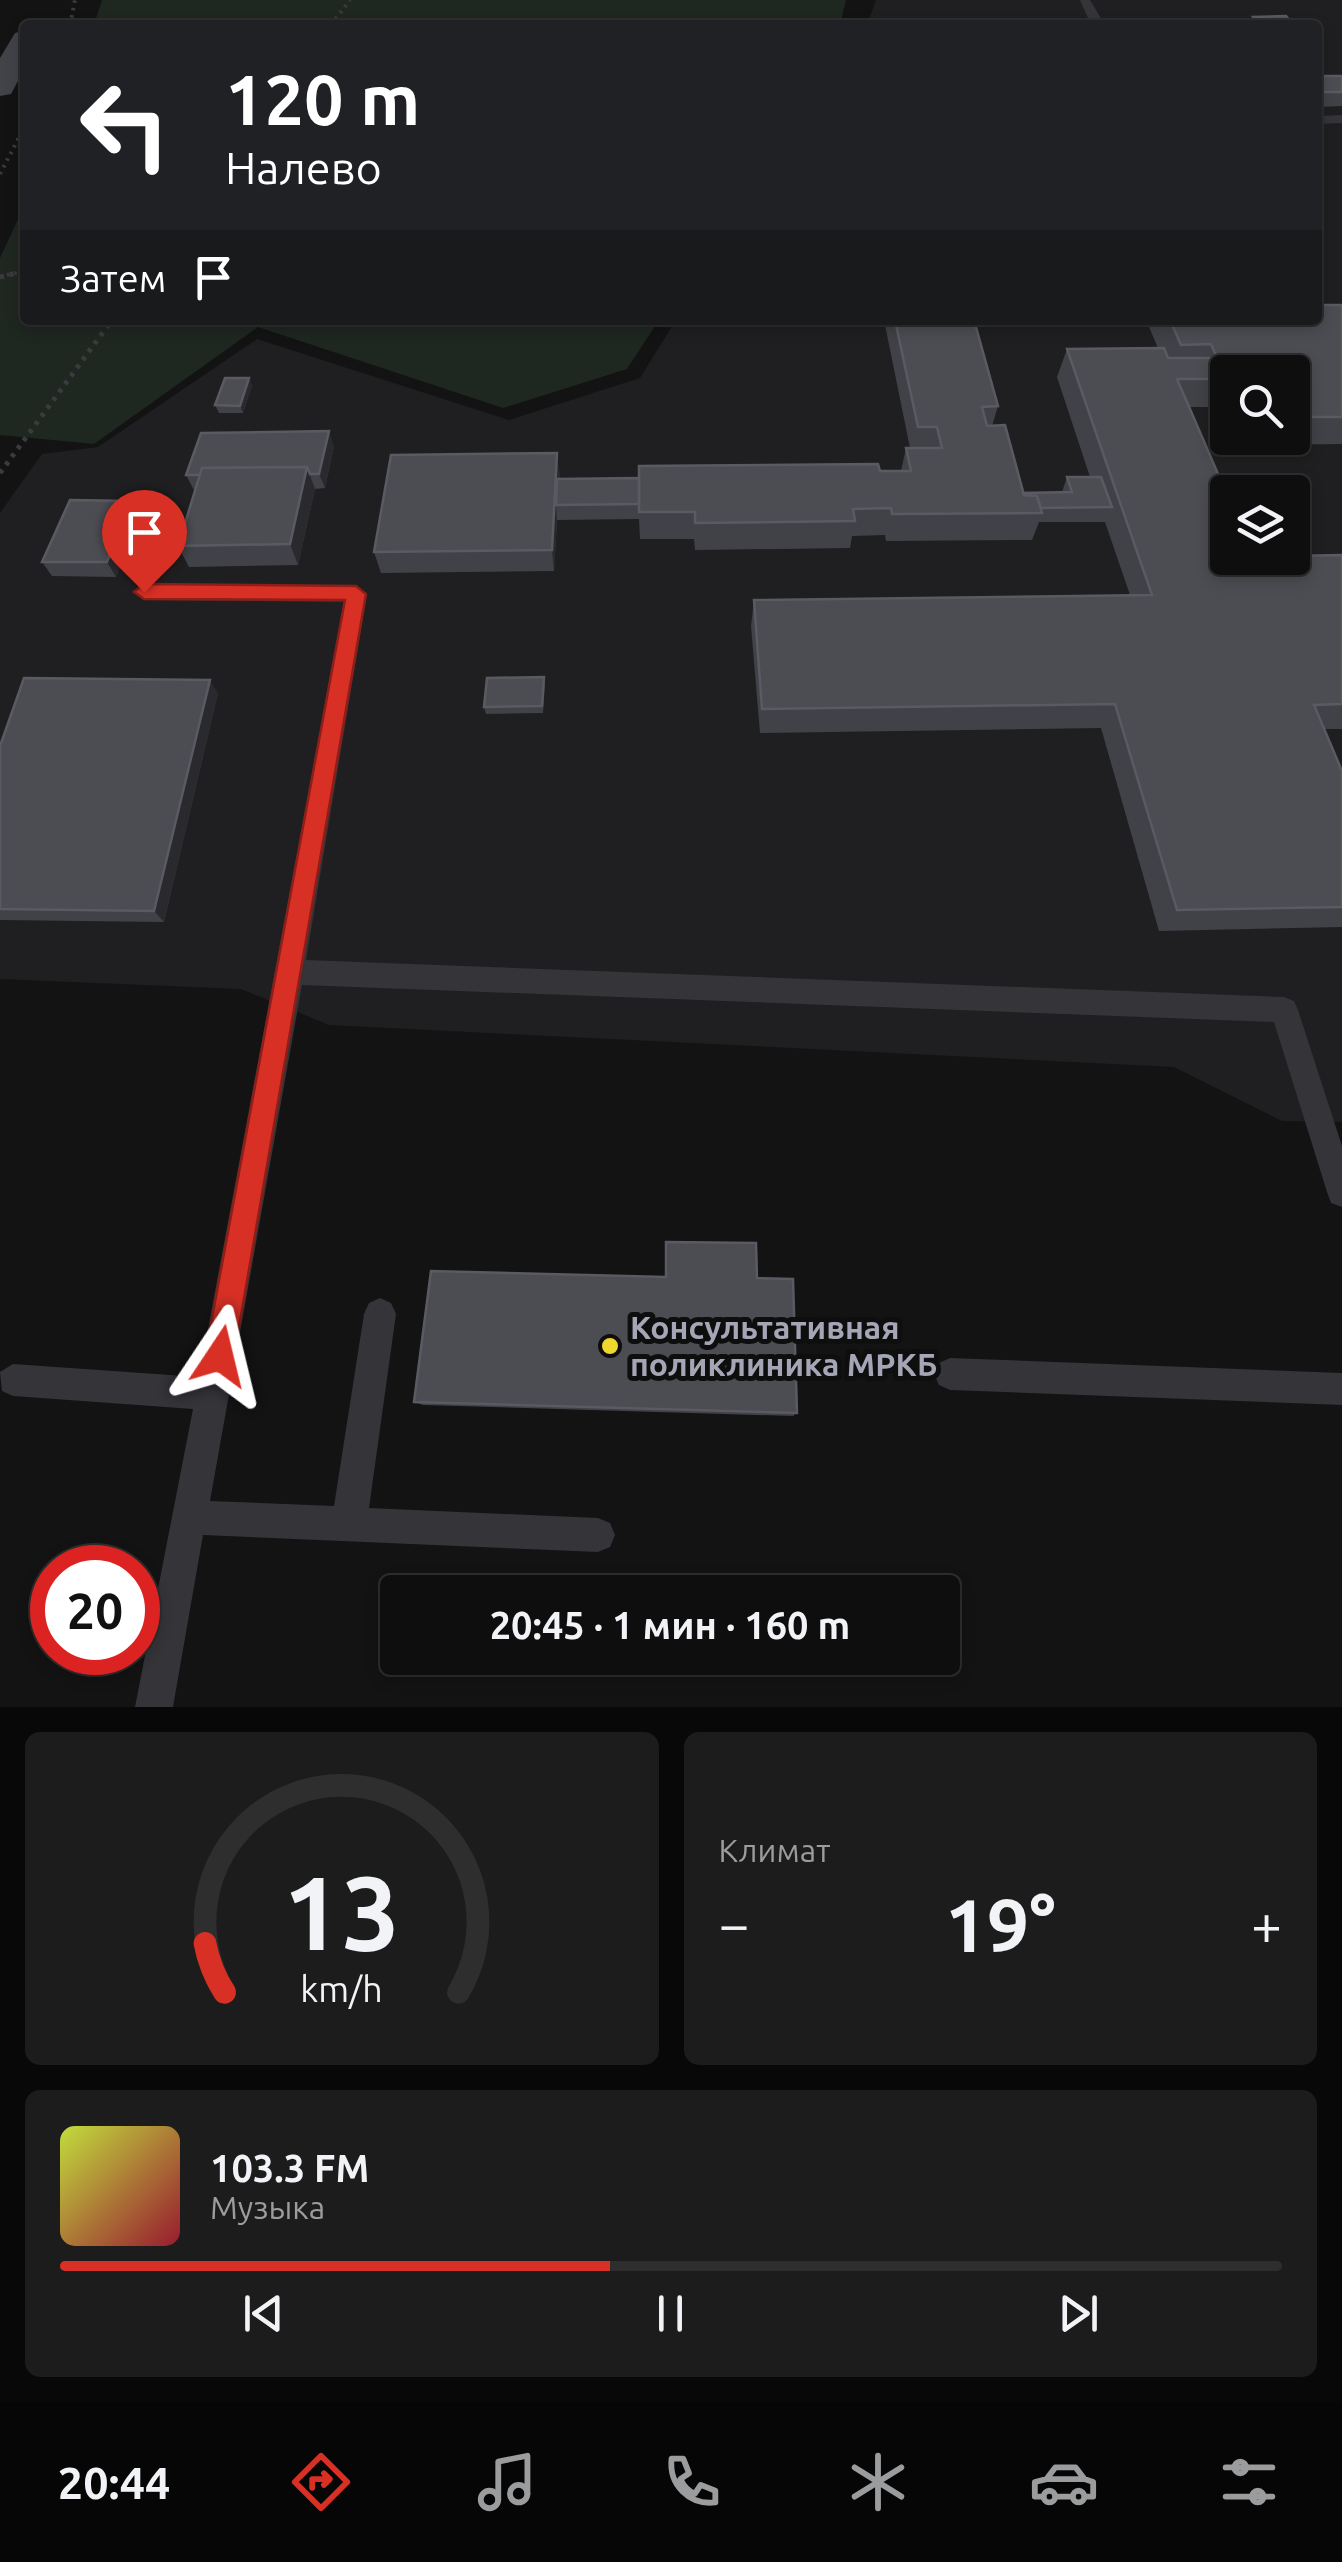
<!DOCTYPE html>
<html lang="ru">
<head>
<meta charset="utf-8">
<style>
  body { margin:0; font-family:Ubuntu,sans-serif; background:#1c1c1d; color:#f1f3f6; height:100vh; display:flex; flex-direction:column; font-size:38px; white-space:nowrap }
  * { box-sizing:border-box; margin:0 }
  p { font-size:32px; color:#9b9c9e }
  .icon { flex:none; width:55px; height:55px; fill:none; stroke:currentColor; stroke-width:2; stroke-linecap:round; stroke-linejoin:round }
  .map { position:relative; height:1707px; overflow:hidden }
  .panel { display:flex; flex-direction:column; gap:25px; padding:25px; background:#080808; flex:1 }
  .panel>* { flex:none }
  .banner { position:absolute; left:20px; top:20px; width:1302px; height:305px; border-radius:10px; box-shadow:0 5px 15px #0003,0 0 0 2px #2e2e2f; background:#202124; color:#fff; overflow:hidden }
  .tools { position:absolute; left:1210px; top:355px; display:grid; gap:20px }
  .tools a { display:grid; place-items:center; width:100px; height:100px; border-radius:10px; background:#0e0e0f; box-shadow:0 5px 15px #0003,0 0 0 2px #2e2e2f; font-size:50px }
  .speed { position:absolute; left:30px; top:1545px; display:flex; gap:20px; font-size:50px; font-weight:700; text-align:center }
  .speed>* { display:grid; place-content:center; width:130px; height:130px; border-radius:50%; background:#0e0e0f; box-shadow:0 5px 15px #0003,0 0 0 2px #2e2e2f; line-height:1 }
  .speed .limit { border:15px solid #d22; background:#fff; color:#111 }
  .pin { position:absolute; display:grid; place-items:center; width:85px; height:85px; color:#fff; margin:-102px -42px; border-radius:50% 50% 50% 0; rotate:-45deg; box-shadow:0 0 10px #0007 }
  .pin .icon { rotate:45deg }
  .me { position:absolute; width:110px; margin:-55px; rotate:10deg; stroke-linejoin:round; filter:drop-shadow(0 0 8px #0008) }
  .turn { display:flex; align-items:center; gap:35px; height:210px; padding:0 40px; font-size:45px }
  .turn .icon { width:130px; height:130px; stroke-width:2.5 }
  .turn b { display:block; font-size:70px; line-height:85px }
  .then { display:flex; align-items:center; height:95px; padding:0 40px; background:#0003; gap:20px; font-size:38px }
  .big { font-size:75px; font-weight:600; line-height:1.1 }
  .panel .tile { flex:1; display:flex; flex-direction:column; justify-content:center; gap:15px; min-width:0; padding:0 35px; border-radius:15px; background:#1c1c1d }
  .panel .dial { align-items:center; gap:0 }
  .dial svg { height:260px; overflow:visible; fill:none; stroke:#2e2e2f; stroke-width:7; stroke-linecap:round; text-anchor:middle }
  .dial text { fill:#f1f3f6; stroke:none }
  .song { display:flex; align-items:center; gap:30px }
  .cover { width:120px; height:120px; border-radius:15px; background:linear-gradient(135deg,hsl(70 70% 55%),hsl(350 70% 35%)) }
  .played { height:10px; border-radius:5px; background:linear-gradient(90deg,#d93025 45%,#2e2e2f 45%) }
  .keys { display:flex; justify-content:space-around; direction:ltr }
  .heat { display:flex; justify-content:space-between; align-items:center; font-size:55px; direction:ltr }
  .panel .tiles { flex:1; display:grid; gap:25px; grid-template-columns:1fr 1fr }
  .tile:last-child { grid-column:span 2 }
  .trip { position:absolute; left:380px; top:1575px; width:580px; height:100px; border-radius:10px; background:#0e0e0f; box-shadow:0 5px 15px #0003,0 0 0 2px #2e2e2f; font-weight:600; line-height:100px; text-align:center }
  .dock { display:flex; height:160px; justify-content:space-around; align-items:center; background:#060606; color:#9b9c9e }
  .dock .icon { width:70px; height:70px }
  .dock .current { color:#d93025 }
  .dock b { font-size:45px; color:#f1f3f6 }
  .map>svg:first-child { display:block }
  .built { fill:#1f1f21; fill-rule:evenodd }
  .green { fill:#1f2721 }
  .lines { fill:none; stroke-linecap:round; stroke-linejoin:round }
  .path-far1 { stroke:#3a3a40; stroke-width:4; stroke-dasharray:2.5 5; stroke-linecap:butt }
  .path { stroke:#3a3a40; stroke-width:5; stroke-dasharray:4 6; stroke-linecap:butt }
  .service { fill:#343439; fill-rule:evenodd }
  .secondary { fill:#424249; fill-rule:evenodd }
  .wall { fill:#414247 }
  .shaded-wall { fill:#2a2a2e }
  .building { fill:#4c4c53; stroke:#5a5a62; stroke-width:2.5 }
  .route { fill:#d93025; stroke:#8d1f18; stroke-width:2.5 }
  .poi-dot { fill:#efd730; stroke:#0e0e0f; stroke-width:4 }
  .labels { text-anchor:middle; stroke-width:10; stroke-linejoin:round; paint-order:stroke }
  .near-poi-label { font-size:32px; font-weight:bold; fill:#a4a6b5; stroke:#0e0e0f; text-anchor:start }
</style>
</head>
<body>
<div class="map">
<svg width="1342" height="1707" viewBox="0 0 1342 1707">
  <rect width="100%" height="100%" fill="#131314"/>
  <!-- built -->
  <path class="built" d="M876,0H1342V1122L1282,1121L1174,1067L329,1025L241,989L0,979V513L42,454L98,447L257,339L509,420L640,378L676,320H1318V25H867ZM1228,372H1292V438H1228ZM1228,492H1292V558H1228Z"/>
  <!-- green -->
  <g class="green">
    <polygon points="102,0 846,0 840,25 94,25"/>
    <polygon points="25,204 25,320 659,320 627,369 503,408 258,327 94,444 0,435 0,258"/>
  </g>
  <g class="lines">
    <!-- path-far1 -->
    <g class="path-far1">
      <polyline points="70,25 75,0"/>
      <polyline points="331,25 350,0"/>
      <polyline points="0,174 25,126"/>
      <polyline points="7,275 25,271"/>
    </g>
    <!-- path -->
    <g class="path">
      <polyline points="0,277 17,273"/>
      <polyline points="0,473 112,320"/>
    </g>
    <!-- service -->
    <g class="service">
      <polygon points="1080,0 1090,0 1105,25 1091,25"/>
      <polygon points="1342,115 1342,123 1318,124 1318,116"/>
      <polygon points="144,584 356,586 367,594 306,960 1284,997 1294,1001 1298,1010 1342,1146 1342,1207 1331,1203 1327,1192 1274,1022 302,985 210,1501 334,1506 364,1314 369,1303 380,1298 391,1303 396,1314 369,1508 598,1518 610,1523 615,1535 610,1547 598,1552 203,1535 173,1707 135,1707 193,1409 13,1396 2,1391 0,1372 13,1364 199,1377 344,602 144,600 133,592"/>
      <polygon points="950,1358 1342,1373 1342,1405 950,1390 939,1385 934,1374 939,1363"/>
    </g>
    <!-- secondary -->
    <polygon class="secondary" points="25,30 25,68 11,94 0,96 0,58 15,33"/>
  </g>
  <!-- wall -->
  <g class="wall">
    <polygon points="1318,76 1342,76 1342,106 1318,107"/>
    <polygon points="1342,305 1342,444 1264,445 1261,438 1292,438 1292,372 1228,372 1228,407 1189,407 1228,558 1342,555 1342,729 1324,729 1342,771 1342,927 1159,931 1101,728 760,733 751,626 754,600 1130,595 1105,522 1039,522 1032,540 886,541 885,535 852,536 850,548 695,550 694,539 640,539 639,519 557,520 554,571 381,573 374,552 560,475 560,479 901,471 906,448 910,448 884,320 974,320 998,406 992,426 1023,493 1062,492 1067,477 1090,477 1057,377 1067,349 1158,348 1146,320 1318,320"/>
    <polygon points="249,378 252,386 243,413 219,413 215,405"/>
    <polygon points="334,446 325,488 315,489 298,565 189,567 178,546 195,490 194,490 186,475"/>
    <polygon points="132,501 140,516 116,577 52,576 42,562"/>
    <polygon points="545,684 543,713 486,714 484,707"/>
    <polygon points="218,693 164,922 0,920 0,746"/>
    <polygon points="757,1278 797,1413 793,1416 423,1405 414,1402"/>
  </g>
  <!-- shaded-wall -->
  <g class="shaded-wall">
    <polygon points="249,378 252,386 243,413 240,406"/>
    <polygon points="329,431 334,446 325,488 319,474"/>
    <polygon points="557,453 560,475 558,505 556,505 557,520 554,571 552,550"/>
    <polygon points="307,467 315,489 298,565 290,544"/>
    <polygon points="132,501 140,516 116,577 107,562"/>
    <polygon points="210,680 218,693 164,922 154,911"/>
  </g>
  <!-- building -->
  <g class="building">
    <polygon points="1286,16 1293,25 1258,25 1253,17"/>
    <rect x="1318" y="76" width="24" height="16"/>
    <polygon points="1318,305 1342,305 1342,417 1292,417 1292,372 1228,372 1228,379 1177,379 1228,497 1228,558 1292,558 1292,556 1342,555 1342,704 1314,705 1342,771 1342,907 1177,910 1115,704 762,709 754,600 1152,595 1067,349 1164,348 1168,358 1217,358 1211,344 1181,345 1170,320 1318,320"/>
    <polygon points="895,320 974,320 998,406 982,407 987,426 1005,425 1024,495 1037,496 1042,513 892,514 891,508 853,509 855,521 695,523 695,512 639,512 639,466 878,464 880,471 911,471 906,448 942,448 937,427 918,427"/>
    <polygon points="225,378 249,378 240,406 215,405"/>
    <polygon points="329,431 319,474 310,474 307,467 202,468 200,475 186,475 201,433"/>
    <polygon points="557,453 552,550 374,552 391,455"/>
    <polygon points="307,467 290,544 178,546 202,468"/>
    <polygon points="1067,477 1101,477 1112,507 1041,508 1037,496 1024,495 1023,493 1072,492"/>
    <polygon points="639,478 639,504 556,505 557,479"/>
    <polygon points="70,500 132,501 107,562 42,562"/>
    <polygon points="544,677 542,706 484,707 487,678"/>
    <polygon points="24,678 210,680 154,911 0,909 0,746"/>
    <polygon points="666,1242 756,1243 757,1278 793,1279 797,1413 414,1402 431,1271 666,1277"/>
  </g>
  <!-- route -->
  <polygon class="route" points="144,584 356,586 366,594 234,1356 230,1366 220,1370 209,1366 205,1356 345,600 144,599 134,592"/>
  <!-- markers -->
  <circle class="poi-dot" cx="610" cy="1346" r="10"/>
  <g class="labels">
    <!-- near-poi labels -->
    <g class="near-poi-label">
      <text x="630" y="1339">Консультативная<tspan x="630" dy="37">поликлиника МРКБ</tspan></text>
    </g>
  </g>
</svg>
<div class="tools">
<a><svg class="icon" aria-label="search" viewBox="0 0 24 24"><circle cx="10" cy="10" r="6"/><path d="M15 15l6 6"/></svg></a>
<a><svg class="icon" aria-label="layers" viewBox="0 0 24 24"><path d="M12 4l9 5-9 5-9-5zM3 14l9 5 9-5"/></svg></a>
</div>
<div class="speed"><div class="limit">20</div></div>
<div class="pin" style="left:144px;top:592px;background:#d93025"><svg class="icon" aria-label="arrive" viewBox="0 0 24 24"><path d="M6 21V4h12l-3 4 3 4H6"/></svg></div>
<svg class="me" style="left:220px;top:1356px" viewBox="-20 -20 40 40"><path d="M0-17L14 15 0 8-14 15z" fill="#d93025" stroke="#fff" stroke-width="4"/></svg>
<div class="trip">20:45 · 1 мин · 160 m</div>
<div class="banner">
<div class="turn"><svg class="icon" aria-label="left" viewBox="0 0 24 24"><path d="M17 20v-9H6M10 6l-5 5 5 5"/></svg><div><b>120 m</b>Налево</div></div>
<div class="then">Затем<svg class="icon" aria-label="arrive" viewBox="0 0 24 24"><path d="M6 21V4h12l-3 4 3 4H6"/></svg></div>
</div>
</div>
<section class="panel">
<div class="tiles">
<div class="tile dial"><svg viewBox="0 0 100 80">
<path d="M14 69A42 42 0 1 1 86 69"/>
<path d="M14 69A42 42 0 0 1 8 54" stroke="#d93025"/>
<text x="50" y="56" font-size="32" font-weight="700">13</text>
<text x="50" y="72" font-size="11">km/h</text>
</svg></div>
<div class="tile"><p>Климат</p>
<div class="heat"><a>−</a><b class="big">19°</b><a>+</a></div>
</div>
<div class="tile">
<div class="song"><i class="cover"></i><div><b>103.3 FM</b><p>Музыка</p></div></div>
<div class="played"></div>
<div class="keys"><svg class="icon" aria-label="previous" viewBox="0 0 24 24"><path d="M18 5L8 12l10 7zM5 5v14"/></svg><svg class="icon" aria-label="pause" viewBox="0 0 24 24"><path d="M8 5v14M16 5v14"/></svg><svg class="icon" aria-label="next" viewBox="0 0 24 24"><path d="M6 5l10 7-10 7zM19 5v14"/></svg></div>
</div>
</div>
</section>
<nav class="dock">
<b>20:44</b>
<svg class="icon current" aria-label="directions" viewBox="0 0 24 24"><path d="M12 3l9 9-9 9-9-9zM9 14v-3h6M13 9l2 2-2 2"/></svg>
<svg class="icon" aria-label="music" viewBox="0 0 24 24"><path d="M9 18V5l10-2v13"/><circle cx="6" cy="18" r="3"/><circle cx="16" cy="16" r="3"/></svg>
<svg class="icon" aria-label="phone" viewBox="0 0 24 24"><path d="M5 4h4l2 5-3 2q2 4 5 5l2-3 5 2v4C11 20 4 13 5 4z"/></svg>
<svg class="icon" aria-label="climate" viewBox="0 0 24 24"><path d="M12 3v18M4 7l16 10M4 17L20 7"/></svg>
<svg class="icon" aria-label="car" viewBox="0 0 24 24"><path d="M5 17H2v-5l4-1 3-4h7l3 4 3 1v5h-3M9 17h6M6 11h13"/><circle cx="7" cy="17" r="2"/><circle cx="17" cy="17" r="2"/></svg>
<svg class="icon" aria-label="filters" viewBox="0 0 24 24"><path d="M4 7h16M4 17h16"/><circle cx="9" cy="7" r="2"/><circle cx="15" cy="17" r="2"/></svg>
</nav>
</body>
</html>
